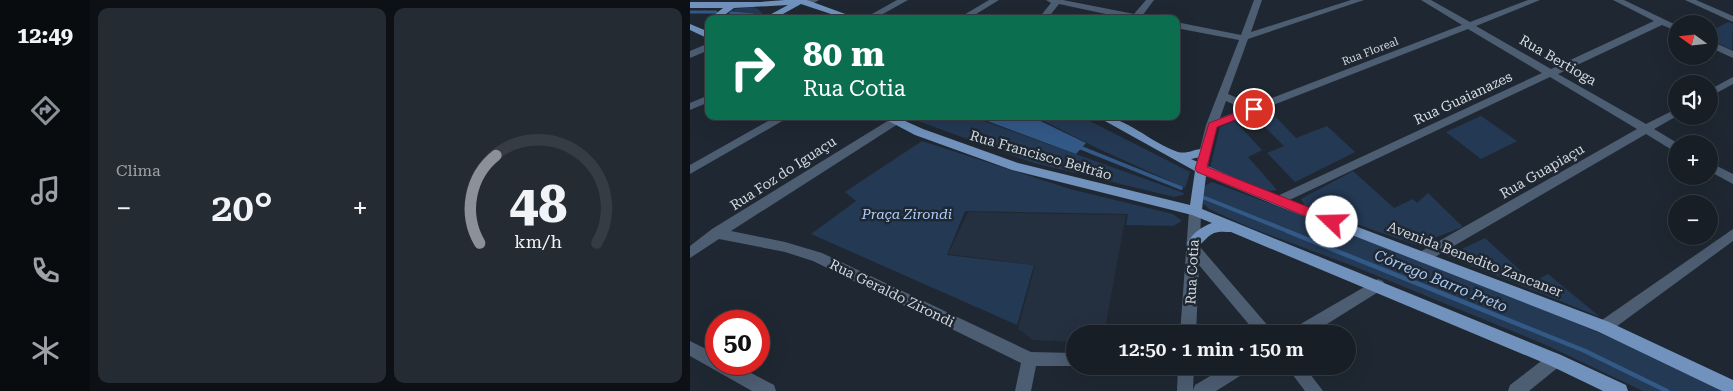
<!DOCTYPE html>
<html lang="pt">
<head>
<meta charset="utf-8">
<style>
  body { margin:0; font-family:"Roboto Serif",serif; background:#242b32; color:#f1f3f6; height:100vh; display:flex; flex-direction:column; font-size:19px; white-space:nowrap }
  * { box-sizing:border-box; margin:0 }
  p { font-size:16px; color:#9ea2a7 }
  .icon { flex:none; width:28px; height:28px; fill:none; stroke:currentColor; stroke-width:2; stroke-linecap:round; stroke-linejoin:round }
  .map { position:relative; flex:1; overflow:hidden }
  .drawer { display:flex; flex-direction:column; gap:8px; padding:8px; background:#0d1015; width:600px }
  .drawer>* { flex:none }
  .hud { position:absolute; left:15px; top:15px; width:475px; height:105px; border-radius:10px; box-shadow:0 5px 20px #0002,0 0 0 1px #363c43; background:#0b6e4f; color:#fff; overflow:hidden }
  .needle { width:32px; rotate:285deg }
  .fabs { position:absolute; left:978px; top:15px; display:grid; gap:10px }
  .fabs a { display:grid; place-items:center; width:50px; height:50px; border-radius:50%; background:#171e26; box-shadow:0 5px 20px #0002,0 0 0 1px #363c43; font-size:25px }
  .speed { position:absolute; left:15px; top:310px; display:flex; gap:10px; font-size:25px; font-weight:700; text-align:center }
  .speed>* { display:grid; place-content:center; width:65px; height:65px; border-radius:50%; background:#171e26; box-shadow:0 5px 20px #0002,0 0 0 1px #363c43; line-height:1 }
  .speed .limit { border:8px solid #d22; background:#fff; color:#111 }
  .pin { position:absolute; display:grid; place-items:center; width:42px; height:42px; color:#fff; margin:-21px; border:2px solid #fff; border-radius:50%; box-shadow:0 1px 5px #0007 }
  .me { position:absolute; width:55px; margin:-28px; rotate:291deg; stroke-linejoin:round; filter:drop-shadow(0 0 4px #0008) }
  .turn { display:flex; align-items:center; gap:18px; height:105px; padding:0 15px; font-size:22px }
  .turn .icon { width:65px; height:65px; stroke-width:2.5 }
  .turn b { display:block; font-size:35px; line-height:42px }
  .big { font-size:38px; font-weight:600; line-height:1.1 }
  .drawer .widget { flex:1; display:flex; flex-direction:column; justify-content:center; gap:8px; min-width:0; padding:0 18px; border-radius:10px; background:#242b32 }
  .drawer .dial { align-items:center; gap:0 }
  .dial svg { height:130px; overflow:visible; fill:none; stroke:#363c43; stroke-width:7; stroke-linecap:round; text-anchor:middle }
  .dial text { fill:#f1f3f6; stroke:none }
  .heat { display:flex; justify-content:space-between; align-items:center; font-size:28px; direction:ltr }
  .drawer .tiles { flex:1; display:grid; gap:8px; grid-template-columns:repeat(2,1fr) }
  .trip { position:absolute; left:376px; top:325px; width:290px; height:50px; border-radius:25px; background:#171e26; box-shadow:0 5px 20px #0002,0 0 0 1px #363c43; font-weight:600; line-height:50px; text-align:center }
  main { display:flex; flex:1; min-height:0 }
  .tabs { display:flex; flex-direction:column; width:90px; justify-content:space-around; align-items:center; background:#090c0f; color:#9ea2a7 }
  .tabs .icon { width:35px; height:35px }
  .tabs .active { color:#8c9099 }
  .tabs b { font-size:22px; color:#f1f3f6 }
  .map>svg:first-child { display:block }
  .built { fill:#243040 }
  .green { fill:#243954 }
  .water { fill:#335987 }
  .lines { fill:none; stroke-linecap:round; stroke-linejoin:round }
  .stream-far2 { stroke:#335987; stroke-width:3 }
  .stream-far1 { stroke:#335987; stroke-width:4 }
  .stream { stroke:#335987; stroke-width:4.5 }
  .minor { fill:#4d5d72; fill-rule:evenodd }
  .major { fill:#7092bc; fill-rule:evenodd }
  .route { fill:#e11d48; stroke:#92132f }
  .labels { text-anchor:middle; stroke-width:5; stroke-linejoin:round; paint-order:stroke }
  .far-street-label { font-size:11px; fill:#d3d9e0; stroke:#1f2832 }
  .street-label { font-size:14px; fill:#d3d9e0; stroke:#1f2832 }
  .park-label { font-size:14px; font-style:italic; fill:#aed0fb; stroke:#1f2832 }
  .water-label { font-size:15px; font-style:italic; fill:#a8caf5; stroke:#1f2832 }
</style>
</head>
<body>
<main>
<nav class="tabs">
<b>12:49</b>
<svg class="icon active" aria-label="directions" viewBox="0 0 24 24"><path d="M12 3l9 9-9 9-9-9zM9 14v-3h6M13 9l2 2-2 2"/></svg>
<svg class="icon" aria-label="music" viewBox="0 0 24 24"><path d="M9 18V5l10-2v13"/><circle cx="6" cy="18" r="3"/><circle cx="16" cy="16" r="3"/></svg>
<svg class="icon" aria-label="phone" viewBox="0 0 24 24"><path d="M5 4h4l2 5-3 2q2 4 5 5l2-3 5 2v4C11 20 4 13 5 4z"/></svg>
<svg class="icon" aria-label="climate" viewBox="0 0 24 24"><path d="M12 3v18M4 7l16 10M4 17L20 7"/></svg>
</nav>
<section class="drawer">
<div class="tiles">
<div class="widget"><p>Clima</p>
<div class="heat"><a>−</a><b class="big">20°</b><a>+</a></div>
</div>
<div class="widget dial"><svg viewBox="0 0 100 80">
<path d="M14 69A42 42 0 1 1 86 69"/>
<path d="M14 69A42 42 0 0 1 24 15" stroke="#8c9099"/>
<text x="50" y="56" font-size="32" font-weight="700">48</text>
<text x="50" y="72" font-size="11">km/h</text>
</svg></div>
</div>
</section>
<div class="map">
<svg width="1043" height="391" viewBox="0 0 1043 391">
  <rect width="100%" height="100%" fill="#1f2832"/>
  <!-- built -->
  <polygon class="built" points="278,212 436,215 414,334 385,334 385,342 343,340 328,329 345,265 258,254"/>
  <!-- green -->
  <g class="green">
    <polygon points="63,7 68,9 72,13 70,19 30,19 45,9"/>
    <polygon points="1038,22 1043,24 1042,50 1019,39 1019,32"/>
    <polygon points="581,112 606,138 637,126 665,152 605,182 577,153 594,146 565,117"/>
    <polygon points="214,116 280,116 494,193 493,195 484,197 344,163"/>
    <polygon points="344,116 390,116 500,172 495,188 409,149"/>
    <polygon points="791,116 827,141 791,159 756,132"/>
    <polygon points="545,121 572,150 558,157 587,190 577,191 520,168 530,127"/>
    <polygon points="232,141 380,189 483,214 492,221 483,226 436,225 438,214 275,211 257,255 344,265 327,325 121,234 166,201 155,192"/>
    <polygon points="663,171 704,208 723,199 727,203 738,193 773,227 726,245 615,206 611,199"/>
    <polygon points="522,182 744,264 948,349 1038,391 953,391 856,345 663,266 559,227 519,209 512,202 514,186"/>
    <polygon points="795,238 843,282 858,274 910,317 757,256"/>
  </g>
  <!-- water -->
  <polygon class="water" points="284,116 340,116 396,143 386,154"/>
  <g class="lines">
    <!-- stream-far2 -->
    <g class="stream-far2">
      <polyline points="0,12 26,12"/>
      <polyline points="41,13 63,15"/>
    </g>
    <!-- stream-far1 -->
    <g class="stream-far1">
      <polyline points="389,147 491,188"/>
      <polyline points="515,198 600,232"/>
    </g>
    <!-- stream -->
    <polyline class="stream" points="597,231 895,351 977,391"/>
    <!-- minor -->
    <g class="minor">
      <polygon points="118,0 129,0 118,6 114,3"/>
      <polygon points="207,0 218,0 184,19 173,19"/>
      <polygon points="299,0 309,0 278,19 267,19"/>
      <polygon points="356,0 373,0 444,14 456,0 464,0 452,16 457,19 439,19 369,4 357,19 348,19 361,3"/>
      <path d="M564,0H572L561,32L661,0H674L558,39L538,94L564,105L772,25L731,0H741L780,22L838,0H850L786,26L861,69L964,21L923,0H934L986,25V31L972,25L868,74L956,124L986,109L987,116L964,129L989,144H986V151L982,150L956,134L738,261L733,263L728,261L726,257L728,253L947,129L860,77L591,204H583L581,201L583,198L852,73L778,29L527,127L517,169L511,173L507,172L505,169L516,125L549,40L486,28V22L551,35ZM536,101L554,109L530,118Z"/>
      <polygon points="995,0 1006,0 1043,16 1043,22"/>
      <polygon points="1019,40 1043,51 1043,58 1019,47"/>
      <polygon points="19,43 19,50 0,58 0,51"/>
      <polygon points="1043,77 1043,84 1019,97 1019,90"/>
      <polygon points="19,95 19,102 0,110 0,103"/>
      <polygon points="87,116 101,116 0,174 0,165"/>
      <polygon points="204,117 210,121 208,124 41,231 95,242 132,253 341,352 385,353 385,366 388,366 346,366 341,391 325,391 331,363 123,261 95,252 29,239 0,258 0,246 22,229"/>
      <polygon points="1019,162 1043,174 1043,184 1019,171"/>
      <polygon points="505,206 510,208 511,211 510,247 585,334 567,334 509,265 506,334 490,334 499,211 500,208"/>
      <polygon points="1043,229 1043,241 919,332 914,334 909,332 906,327 909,322"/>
      <polygon points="688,279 693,281 695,285 693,289 621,334 599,334 602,329"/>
      <polygon points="0,341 26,354 26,364 44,364 84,385 86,391 62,391 0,356"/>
      <polygon points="865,353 871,355 873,360 871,365 839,391 818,391 820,385 859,355"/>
      <polygon points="488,366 504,366 503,390 505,385 537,366 560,366 558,371 526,391 487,391"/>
      <polygon points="596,366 614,366 633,391 615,391"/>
    </g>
    <!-- major -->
    <g class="major">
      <polygon points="95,0 117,0 169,19 156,19 111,4 84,19 72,19 98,5 44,8 29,19 19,19 33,8 0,8 0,2 70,2"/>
      <polygon points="0,24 19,32 19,39 0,30"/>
      <path d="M189,116H204L233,129L328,163L500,205L505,171L406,116C437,116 460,143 488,152C498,155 509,146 519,149L521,152L519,155L501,159L591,198L919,322L1043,380V391H1032L909,332L583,204L516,176L512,209L871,355L936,385L938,391H913L859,365L541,232C536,232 530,231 524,233C514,237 511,250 499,247L497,243C503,233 511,227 522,223L502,215L322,170L225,135Z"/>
    </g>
  </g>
  <!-- route -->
  <polygon class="route" points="564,106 569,109 568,111 527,127 517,167 646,218 647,222 646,225 637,225 507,172 505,169 519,123"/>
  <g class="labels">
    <!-- far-street labels -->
    <g class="far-street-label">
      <text transform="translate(680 51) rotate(-21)" y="4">Rua Floreal</text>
    </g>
    <!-- street labels -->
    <g class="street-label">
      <text transform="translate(868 60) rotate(30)" y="5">Rua Bertioga</text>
      <text transform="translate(773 98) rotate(-25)" y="5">Rua Guaianazes</text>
      <text transform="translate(351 155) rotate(16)" y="5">Rua Francisco Beltrão</text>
      <text transform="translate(852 171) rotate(-30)" y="5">Rua Guapiaçu</text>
      <text transform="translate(93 173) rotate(-33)" y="5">Rua Foz do Iguaçu</text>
      <text transform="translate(785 259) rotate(21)" y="5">Avenida Benedito Zancaner</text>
      <text transform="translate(502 272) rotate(-87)" y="5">Rua Cotia</text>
      <text transform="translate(202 293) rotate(26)" y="5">Rua Geraldo Zirondi</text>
    </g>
    <!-- park labels -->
    <g class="park-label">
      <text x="217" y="219">Praça Zirondi</text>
    </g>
    <!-- water labels -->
    <g class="water-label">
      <text transform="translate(751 281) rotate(22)" y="5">Córrego Barro Preto</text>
    </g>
  </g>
</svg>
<div class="fabs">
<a><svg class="needle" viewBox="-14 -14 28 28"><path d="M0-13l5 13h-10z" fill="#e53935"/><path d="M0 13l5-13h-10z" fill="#9ea2a7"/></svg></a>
<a><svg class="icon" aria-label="sound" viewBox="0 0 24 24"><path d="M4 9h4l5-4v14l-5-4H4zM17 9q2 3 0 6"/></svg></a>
<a>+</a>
<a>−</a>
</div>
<div class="speed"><div class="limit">50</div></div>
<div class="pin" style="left:564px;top:109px;background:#d93025"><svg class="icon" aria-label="arrive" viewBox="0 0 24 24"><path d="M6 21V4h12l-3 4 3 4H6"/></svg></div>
<svg class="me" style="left:642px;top:222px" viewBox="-20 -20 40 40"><circle r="19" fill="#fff"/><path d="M0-13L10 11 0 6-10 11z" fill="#e11d48"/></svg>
<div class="trip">12:50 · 1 min · 150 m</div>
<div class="hud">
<div class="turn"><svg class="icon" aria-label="right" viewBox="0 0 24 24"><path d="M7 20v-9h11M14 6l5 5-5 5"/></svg><div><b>80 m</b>Rua Cotia</div></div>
</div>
</div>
</main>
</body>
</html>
